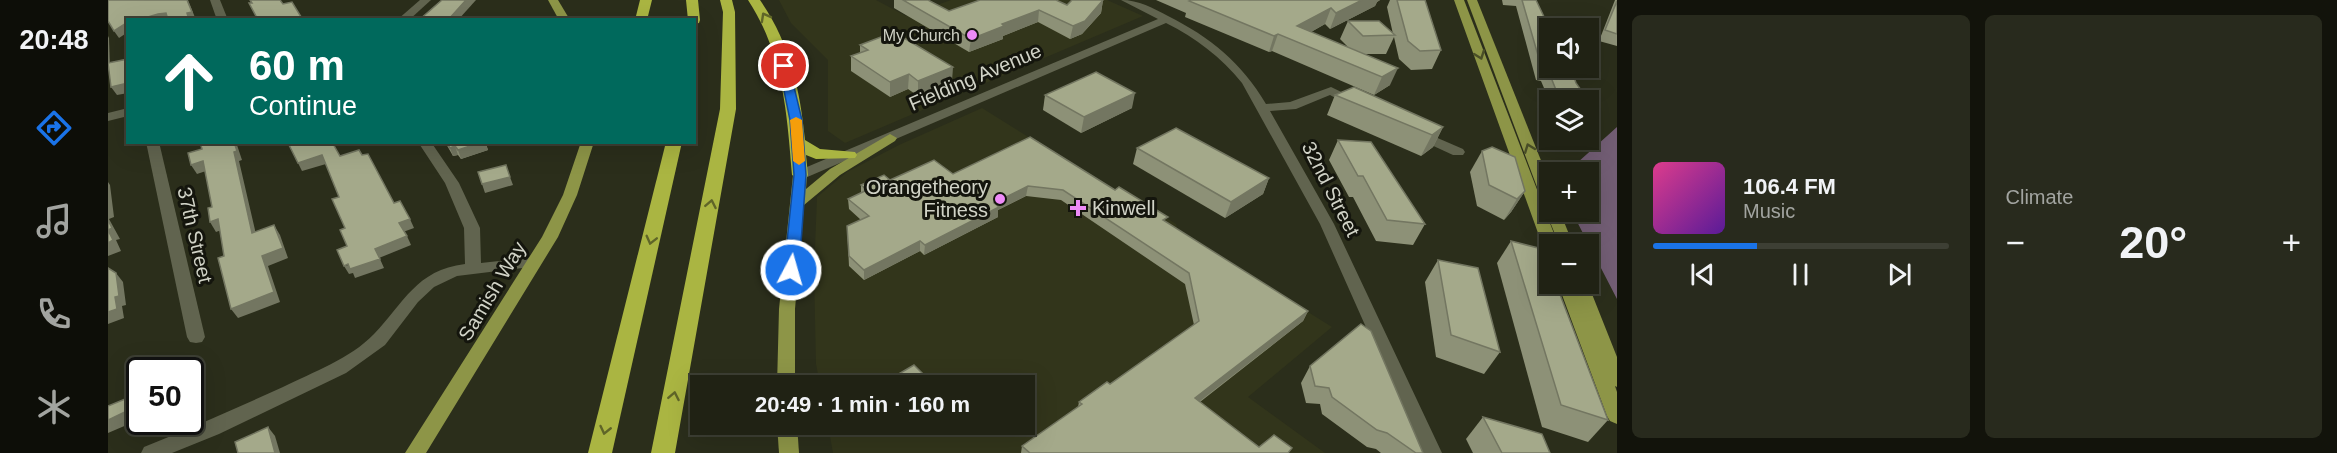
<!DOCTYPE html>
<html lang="en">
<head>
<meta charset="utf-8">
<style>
  body { margin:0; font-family:Helvetica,sans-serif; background:#282a1d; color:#f1f3f6; height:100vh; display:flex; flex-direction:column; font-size:22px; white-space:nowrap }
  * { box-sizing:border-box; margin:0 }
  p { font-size:20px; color:#a2a4a0 }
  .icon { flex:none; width:33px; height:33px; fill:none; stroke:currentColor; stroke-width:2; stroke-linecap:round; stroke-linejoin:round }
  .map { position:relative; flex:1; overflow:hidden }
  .details { display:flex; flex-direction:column; gap:15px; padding:15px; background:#12130b; width:720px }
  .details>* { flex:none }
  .guide { position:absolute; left:18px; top:18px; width:570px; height:126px; border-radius:0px; box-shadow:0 6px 24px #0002,0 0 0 2px #3d3f34; background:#00695c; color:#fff; overflow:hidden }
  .controls { position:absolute; left:1431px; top:18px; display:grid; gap:12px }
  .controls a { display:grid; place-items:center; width:60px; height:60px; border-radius:0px; background:#202214; box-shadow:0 6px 24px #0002,0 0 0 2px #3d3f34; font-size:30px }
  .speed { position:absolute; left:18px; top:357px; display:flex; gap:12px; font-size:30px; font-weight:700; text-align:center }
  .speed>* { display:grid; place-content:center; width:78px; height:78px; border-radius:50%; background:#202214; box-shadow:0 6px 24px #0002,0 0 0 2px #3d3f34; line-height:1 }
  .speed .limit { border:3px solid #111; border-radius:9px; background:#fff; color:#111 }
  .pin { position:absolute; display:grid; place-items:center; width:51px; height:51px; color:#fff; margin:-26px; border:3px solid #fff; border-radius:50%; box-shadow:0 2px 6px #0007 }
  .me { position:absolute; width:66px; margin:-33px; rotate:6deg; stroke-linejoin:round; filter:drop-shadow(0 0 4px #0008) }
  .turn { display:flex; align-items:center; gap:21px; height:126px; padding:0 24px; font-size:27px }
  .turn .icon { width:78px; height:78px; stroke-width:2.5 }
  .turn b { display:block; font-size:42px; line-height:51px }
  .big { font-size:45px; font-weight:800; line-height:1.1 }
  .details .widget { flex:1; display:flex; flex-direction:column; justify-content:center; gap:9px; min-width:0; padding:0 21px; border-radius:9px; background:#282a1d }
  .song { display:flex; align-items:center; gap:18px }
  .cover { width:72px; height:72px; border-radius:9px; background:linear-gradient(135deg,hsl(330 70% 55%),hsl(270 70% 35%)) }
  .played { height:6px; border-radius:3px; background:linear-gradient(90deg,#1a73e8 35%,#3d3f34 35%) }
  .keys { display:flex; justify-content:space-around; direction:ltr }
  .heat { display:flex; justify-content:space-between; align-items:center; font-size:33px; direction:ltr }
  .details .tiles { flex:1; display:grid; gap:15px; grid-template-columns:repeat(2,1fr) }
  .trip { position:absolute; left:582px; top:375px; width:345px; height:60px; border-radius:0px; background:#202214; box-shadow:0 6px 24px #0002,0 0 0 2px #3d3f34; font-weight:800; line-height:60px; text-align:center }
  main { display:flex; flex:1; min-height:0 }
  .tabs { display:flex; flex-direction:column; width:108px; justify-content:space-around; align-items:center; background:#0d0e08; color:#a2a4a0 }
  .tabs .icon { width:42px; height:42px }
  .tabs .on { color:#1a73e8 }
  .tabs b { font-size:27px; color:#f1f3f6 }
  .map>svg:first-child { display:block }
  .built { fill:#32351b }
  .forest { fill:#735e75 }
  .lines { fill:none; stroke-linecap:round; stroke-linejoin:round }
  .minor { fill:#61644f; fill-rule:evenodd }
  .major { fill:#8d9547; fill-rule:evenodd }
  .highway { fill:#aab542; fill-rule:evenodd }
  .wall { fill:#8d9177 }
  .shaded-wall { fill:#737661 }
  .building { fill:#a4a98a; stroke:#737661; stroke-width:1.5 }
  .oneway { stroke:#5f6528 }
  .oneway2 { stroke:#4a4f27 }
  .route { fill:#1a73e8; stroke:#114b97; stroke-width:1.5 }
  .slow { fill:#f59e0b }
  .poi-dot { fill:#ee8bf8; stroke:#14150d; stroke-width:2 }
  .labels { text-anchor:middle; stroke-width:6; stroke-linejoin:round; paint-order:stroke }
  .far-poi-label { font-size:16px; fill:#d1d3c7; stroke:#14150d; text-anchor:end }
  .street-label { font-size:20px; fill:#d1d3c7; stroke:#14150d }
  .poi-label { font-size:20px; fill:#d1d3c7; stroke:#14150d; text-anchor:end }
</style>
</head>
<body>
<main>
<nav class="tabs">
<b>20:48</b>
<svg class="icon on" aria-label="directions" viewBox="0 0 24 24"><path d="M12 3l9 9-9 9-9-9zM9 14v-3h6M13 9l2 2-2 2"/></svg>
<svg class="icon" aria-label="music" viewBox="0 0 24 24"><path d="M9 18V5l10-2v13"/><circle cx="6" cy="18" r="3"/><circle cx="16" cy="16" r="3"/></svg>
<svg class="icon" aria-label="phone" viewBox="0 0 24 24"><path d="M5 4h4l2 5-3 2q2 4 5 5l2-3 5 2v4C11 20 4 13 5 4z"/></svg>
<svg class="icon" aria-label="climate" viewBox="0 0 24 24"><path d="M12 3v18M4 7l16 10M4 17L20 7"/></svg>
</nav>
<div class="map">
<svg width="1509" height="453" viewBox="0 0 1509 453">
  <rect width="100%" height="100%" fill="#2b2e1b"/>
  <!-- built -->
  <g class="built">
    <polygon points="671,0 768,0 798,16 843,0 999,0 1035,16 737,143 720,131 720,60 683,23"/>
    <polygon points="874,108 1008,192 1018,193 1068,224 1070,231 1224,327 1140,397 1217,453 725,453 720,425 916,424 916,386 712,385 708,364 706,273 709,197 739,172 791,145"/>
  </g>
  <!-- forest -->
  <polygon class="forest" points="1509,127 1509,299 1464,212 1480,212 1480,172 1459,172"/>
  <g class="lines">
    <!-- minor -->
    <g class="minor">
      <polygon points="102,0 112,0 120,20 109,20"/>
      <polygon points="312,0 323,0 301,20 289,20"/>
      <path d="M1013,0C1031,0 1045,8 1060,16C1102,37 1134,63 1158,104L1182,102L1223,87L1250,100L1252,103L1250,106H1242L1222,95L1188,109L1162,111L1226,224L1334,453H1314L1212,224L1134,83C1113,57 1088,38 1058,23L697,178H687L685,175L687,172L1050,19Z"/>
      <polygon points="20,108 20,116 0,121 0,113"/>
      <polygon points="1311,130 1355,149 1357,152 1355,155 1345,155 1306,137 1304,134"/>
      <polygon points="38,142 51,142 97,337 94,342 88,343 82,342 79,337"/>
      <path d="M310,142H323L351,183L372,228L373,263L425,257L431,258L433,262L431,266L349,276L326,287L310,302L277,345L238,373L111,434L64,453H33L36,447C83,428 129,408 175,387C205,372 242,359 266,334C296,303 308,270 357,264L356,228L337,183Z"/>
    </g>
    <!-- major -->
    <g class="major">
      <polygon points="440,0 450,0 462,20 451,20"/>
      <polygon points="1346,0 1356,0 1450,244 1442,244 1442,249 1434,244"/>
      <polygon points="1359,0 1369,0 1442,183 1442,207 1435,203"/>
      <polygon points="782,134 789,138 787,141 732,175 696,205 687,309 687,386 669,386 671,309 685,175 687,172 697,172 699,175 698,189 722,169"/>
      <polygon points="473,142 486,142 469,195 450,237 318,453 297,453 434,237 455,195"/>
      <polygon points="1442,208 1442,212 1452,212 1465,244 1451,244 1438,212"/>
      <polygon points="1450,284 1480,284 1509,357 1509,387 1507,386 1509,392 1509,424 1502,421 1499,416"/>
      <polygon points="669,424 689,424 691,453 671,453"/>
    </g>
    <!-- highway -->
    <g class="highway">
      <polygon points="532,0 544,0 539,20 527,20"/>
      <polygon points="578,0 590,0 592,20 591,23 586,24 586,20 580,20"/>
      <polygon points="612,0 624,0 627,12 628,109 567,453 543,453 612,109 615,12"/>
      <path d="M640,0H652C682,43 692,89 697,140L712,149L747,152L749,155L747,158L708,159L698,155L700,175L698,179L692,180L684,175C679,113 675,53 640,0Z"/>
      <polygon points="558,142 574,142 504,453 480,453"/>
    </g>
  </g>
  <!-- wall -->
  <g class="wall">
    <polygon points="786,0 820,0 841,11 959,5 995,0 993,13 974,34 962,39 930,22 895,36 895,39 861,52 786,8"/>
    <polygon points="1048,0 1272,0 1269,2 1267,6 1222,29 1217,24 1203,32 1240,47 1232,39 1240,21 1285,34 1279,7 1282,0 1317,0 1333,50 1324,69 1303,70 1291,59 1286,37 1278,54 1257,54 1282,85 1266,95 1164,51 1161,52 1077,17 1078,13"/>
    <polygon points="1394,0 1428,0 1468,83 1480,100 1442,100 1442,102 1433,81 1428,80 1408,6 1395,5"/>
    <polygon points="1507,0 1509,0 1509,46 1491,41"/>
    <polygon points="752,45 844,82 810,96 800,89 782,97 743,71 743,56 752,53"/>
    <polygon points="937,95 1024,108 973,133 935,110"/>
    <polygon points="1227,95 1335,127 1325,147 1313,156 1219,115"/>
    <polygon points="1480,101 1489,114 1481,125 1480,125"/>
    <polygon points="922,137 1200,311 1195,321 1092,402 1151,447 1181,453 913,453 914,446 970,407 971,402 1002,384 1086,325 1077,284 953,200 918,196 890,210 890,217 816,255 812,251 756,280 741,266 739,226 753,220 741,209 740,199 753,193 753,185 782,180 845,174"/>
    <polygon points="1230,140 1317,224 1305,245 1268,241 1245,197 1241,197 1221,160"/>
    <polygon points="337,142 382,142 382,143 378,144 380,150 353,159 350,155 345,156"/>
    <polygon points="1029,148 1161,178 1155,194 1117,218 1025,164"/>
    <polygon points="1374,151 1417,191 1403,212 1396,220 1369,206 1362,172"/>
    <polygon points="1403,241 1500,420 1480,442 1434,427 1389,263"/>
    <polygon points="1330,260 1392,352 1376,374 1328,357 1317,282"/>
    <polygon points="1202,366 1315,453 1273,453 1268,449 1259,447 1214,414 1212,404 1198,403 1193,383"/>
    <polygon points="1375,417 1442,453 1365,453 1358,439"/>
  </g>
  <!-- shaded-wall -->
  <g class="shaded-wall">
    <polygon points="79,0 80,0 88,20 81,20 79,13"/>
    <polygon points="358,0 368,0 350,20 340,20"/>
    <polygon points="995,0 993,13 974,34 962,39 965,26"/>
    <polygon points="1254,0 1272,0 1269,2 1267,6 1222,29 1228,13"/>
    <polygon points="1223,8 1217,24 1187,41 1189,26"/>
    <polygon points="931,10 930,22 895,36 895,39 861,52 863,39 894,24"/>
    <polygon points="58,13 61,20 30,20 50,14"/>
    <polygon points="20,22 20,32 11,38 6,31"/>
    <polygon points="1170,34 1164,51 1161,52 1166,36"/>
    <polygon points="0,36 1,38 2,66 0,66"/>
    <polygon points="845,67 844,82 810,96 810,81"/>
    <polygon points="1290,68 1282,85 1266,95 1274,77"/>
    <polygon points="801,74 800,89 782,97 782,82"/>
    <polygon points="20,83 20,93 9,95 3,87"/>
    <polygon points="1027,93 1024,108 973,133 976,117"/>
    <polygon points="1335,127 1325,147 1313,156 1324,135"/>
    <polygon points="126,142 128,142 134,160 131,161 150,243 144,233 126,152"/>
    <polygon points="374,142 382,142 378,144 380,150 353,159 350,150"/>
    <polygon points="347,146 350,155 345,156 342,148"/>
    <polygon points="214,155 218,164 194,171 190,163"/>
    <polygon points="95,161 101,170 89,174 83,165"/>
    <polygon points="402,177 405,185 377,193 374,184"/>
    <polygon points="1161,178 1155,194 1117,218 1123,202"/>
    <polygon points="0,182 2,185 6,217 1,219 12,239 8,240 13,251 0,256"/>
    <polygon points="920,186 918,196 890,210 890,217 816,255 817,245 886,203"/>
    <polygon points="1417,191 1403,212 1396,220 1409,199"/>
    <polygon points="110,219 116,229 108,232 102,222"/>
    <polygon points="302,219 306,228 295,232 291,223"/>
    <polygon points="166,225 172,235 180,258 160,266 172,302 130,318 123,309 154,256"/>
    <polygon points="299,236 303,245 271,258 267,249"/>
    <polygon points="812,241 812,251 756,280 756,270"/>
    <polygon points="272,259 276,268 247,278 245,273 241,274 236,266"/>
    <polygon points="8,273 15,282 18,305 14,306 16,318 0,324 0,312 7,297"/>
    <polygon points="1200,311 1195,321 1083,408 1087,398"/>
    <polygon points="17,399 25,408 28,421 0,433 0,420"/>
    <polygon points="160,427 167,436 172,453 167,453"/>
  </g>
  <!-- building -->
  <g class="building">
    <polygon points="0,0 79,0 84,12 79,13 81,20 60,20 58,13 50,14 30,20 20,20 20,22 6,31 0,21"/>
    <polygon points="142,0 172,0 175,4 184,2 195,20 150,20 141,3 144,3"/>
    <polygon points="334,0 358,0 340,20 311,20"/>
    <polygon points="795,0 820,0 841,11 872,0 948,0 959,5 964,0 995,0 977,21 965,26 931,10 894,24 896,26 863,39"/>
    <polygon points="1083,0 1254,0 1228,13 1223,8 1189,26 1290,68 1274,77 1170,34 1166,36 1081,1"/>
    <polygon points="1289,0 1317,0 1333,50 1312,51 1300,41"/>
    <polygon points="1414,0 1428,0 1438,21 1448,23 1450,28 1442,28 1442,68 1463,68 1468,83 1480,100 1452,100 1440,70 1434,69"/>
    <polygon points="1509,1 1509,34 1497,30"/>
    <polygon points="1240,21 1271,21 1287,35 1255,36"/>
    <polygon points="786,32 845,67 810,81 801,74 782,82 743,56 760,50 752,45"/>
    <polygon points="20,59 20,83 3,87 0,63"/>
    <polygon points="988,72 1027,93 976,117 937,95"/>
    <polygon points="1246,87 1335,127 1324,135 1227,95"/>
    <polygon points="1480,101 1489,114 1480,112"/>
    <polygon points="1068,128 1161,178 1123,202 1029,148"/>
    <polygon points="922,137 1007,190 1011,187 1060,217 1055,220 1200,311 1087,398 1151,447 1166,435 1184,448 1180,453 922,453 914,446 974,404 971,402 999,382 1002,384 1091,321 1081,273 955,190 920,186 886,203 891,207 817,245 812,241 756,270 741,256 739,226 761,216 740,199 759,190 753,185 776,175 782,180 826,160 845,174"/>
    <polygon points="1230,140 1263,142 1317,224 1279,220 1255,176 1250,176"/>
    <polygon points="92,142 126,142 129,151 126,152 144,233 166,225 175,248 154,256 166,292 123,309 110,258 116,256 110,219 102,222 100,208 104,207 95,161 83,165 80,153 94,149"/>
    <polygon points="224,142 232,156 251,150 254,155 260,154 286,203 292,201 302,219 291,223 299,236 267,249 272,259 242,269 240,264 236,266 229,250 239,246 232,230 237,228 224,199 231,197 214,155 190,163 180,143"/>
    <polygon points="338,142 374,142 350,150 347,146 342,148"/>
    <polygon points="1384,147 1407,157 1417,191 1409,199 1381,185 1374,151"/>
    <polygon points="398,165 402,177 374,184 370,172"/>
    <polygon points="0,220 4,228 0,230"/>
    <polygon points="0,230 5,240 0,243"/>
    <polygon points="1403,241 1434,249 1442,268 1442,284 1448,284 1500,420 1453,405"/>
    <polygon points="1330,260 1370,268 1392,352 1343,335"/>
    <polygon points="0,268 8,273 11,296 7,297 9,309 0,312"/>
    <polygon points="1253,324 1263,331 1315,453 1308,453 1279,433 1269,430 1224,397 1221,388 1207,386 1202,366"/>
    <polygon points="806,365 823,382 817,386 770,386"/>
    <polygon points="17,399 19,411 0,420 0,406"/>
    <polygon points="1375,417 1434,434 1442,453 1394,453"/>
    <polygon points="160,427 167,453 130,453 127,442"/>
  </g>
  <!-- one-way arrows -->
  <defs><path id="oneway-chevron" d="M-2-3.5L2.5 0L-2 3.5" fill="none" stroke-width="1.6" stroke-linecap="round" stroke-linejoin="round" transform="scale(1.5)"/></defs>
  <g class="oneway">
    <use href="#oneway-chevron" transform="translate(657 17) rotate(-119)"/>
    <use href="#oneway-chevron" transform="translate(603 204) rotate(-79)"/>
    <use href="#oneway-chevron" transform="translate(543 240) rotate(104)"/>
    <use href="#oneway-chevron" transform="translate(566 396) rotate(-79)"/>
    <use href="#oneway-chevron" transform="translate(497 430) rotate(103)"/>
  </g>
  <g class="oneway2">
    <use href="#oneway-chevron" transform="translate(1372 55) rotate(70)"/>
    <use href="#oneway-chevron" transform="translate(1421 148) rotate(-111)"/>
  </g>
  <!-- route -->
  <polygon class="route" points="676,63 681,66 694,120 698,175 691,270 683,275 676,270 686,175 682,120 671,66"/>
  <!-- slow -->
  <polygon class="slow" points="688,117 694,120 697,161 691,165 685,161 682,120"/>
  <!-- markers -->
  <g class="poi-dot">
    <circle cx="864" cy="35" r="6"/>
    <circle cx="892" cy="199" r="6"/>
    <path d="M967 199h6v6h6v6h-6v6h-6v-6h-6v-6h6z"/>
  </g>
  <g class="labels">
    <!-- far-poi labels -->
    <g class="far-poi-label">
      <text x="852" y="41">My Church</text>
    </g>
    <!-- street labels -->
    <g class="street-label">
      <text transform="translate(867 77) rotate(-23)" y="7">Fielding Avenue</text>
      <text transform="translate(1223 189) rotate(63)" y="7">32nd Street</text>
      <text transform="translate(87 235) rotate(77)" y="7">37th Street</text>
      <text transform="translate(384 291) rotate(-59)" y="7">Samish Way</text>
    </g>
    <!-- poi labels -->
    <g class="poi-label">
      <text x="880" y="194">Orangetheory<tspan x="880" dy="23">Fitness</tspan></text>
      <text x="984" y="215" text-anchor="start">Kinwell</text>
    </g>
  </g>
</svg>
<div class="controls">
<a><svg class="icon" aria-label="sound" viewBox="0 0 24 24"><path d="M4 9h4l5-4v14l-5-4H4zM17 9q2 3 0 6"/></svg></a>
<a><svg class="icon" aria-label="layers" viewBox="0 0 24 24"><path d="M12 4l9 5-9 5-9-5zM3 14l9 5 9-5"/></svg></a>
<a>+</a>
<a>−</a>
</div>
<div class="speed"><div class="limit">50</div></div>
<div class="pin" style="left:676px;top:66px;background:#d93025"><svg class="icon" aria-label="arrive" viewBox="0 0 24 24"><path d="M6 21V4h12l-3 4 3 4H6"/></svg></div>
<svg class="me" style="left:683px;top:270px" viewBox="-20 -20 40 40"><circle r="17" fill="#1a73e8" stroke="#fff" stroke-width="3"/><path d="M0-11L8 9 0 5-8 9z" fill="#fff"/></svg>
<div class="trip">20:49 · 1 min · 160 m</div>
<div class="guide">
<div class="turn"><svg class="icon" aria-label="ahead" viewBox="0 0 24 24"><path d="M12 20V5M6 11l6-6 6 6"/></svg><div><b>60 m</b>Continue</div></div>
</div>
</div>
<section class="details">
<div class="tiles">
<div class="widget">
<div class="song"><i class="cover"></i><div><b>106.4 FM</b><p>Music</p></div></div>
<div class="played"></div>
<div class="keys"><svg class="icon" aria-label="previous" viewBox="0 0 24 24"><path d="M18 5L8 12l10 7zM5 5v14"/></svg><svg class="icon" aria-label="pause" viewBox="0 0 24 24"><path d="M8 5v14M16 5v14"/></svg><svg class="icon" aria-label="next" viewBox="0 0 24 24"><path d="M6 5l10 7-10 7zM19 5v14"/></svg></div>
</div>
<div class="widget"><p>Climate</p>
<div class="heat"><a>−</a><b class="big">20°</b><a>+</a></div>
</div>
</div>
</section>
</main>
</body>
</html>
